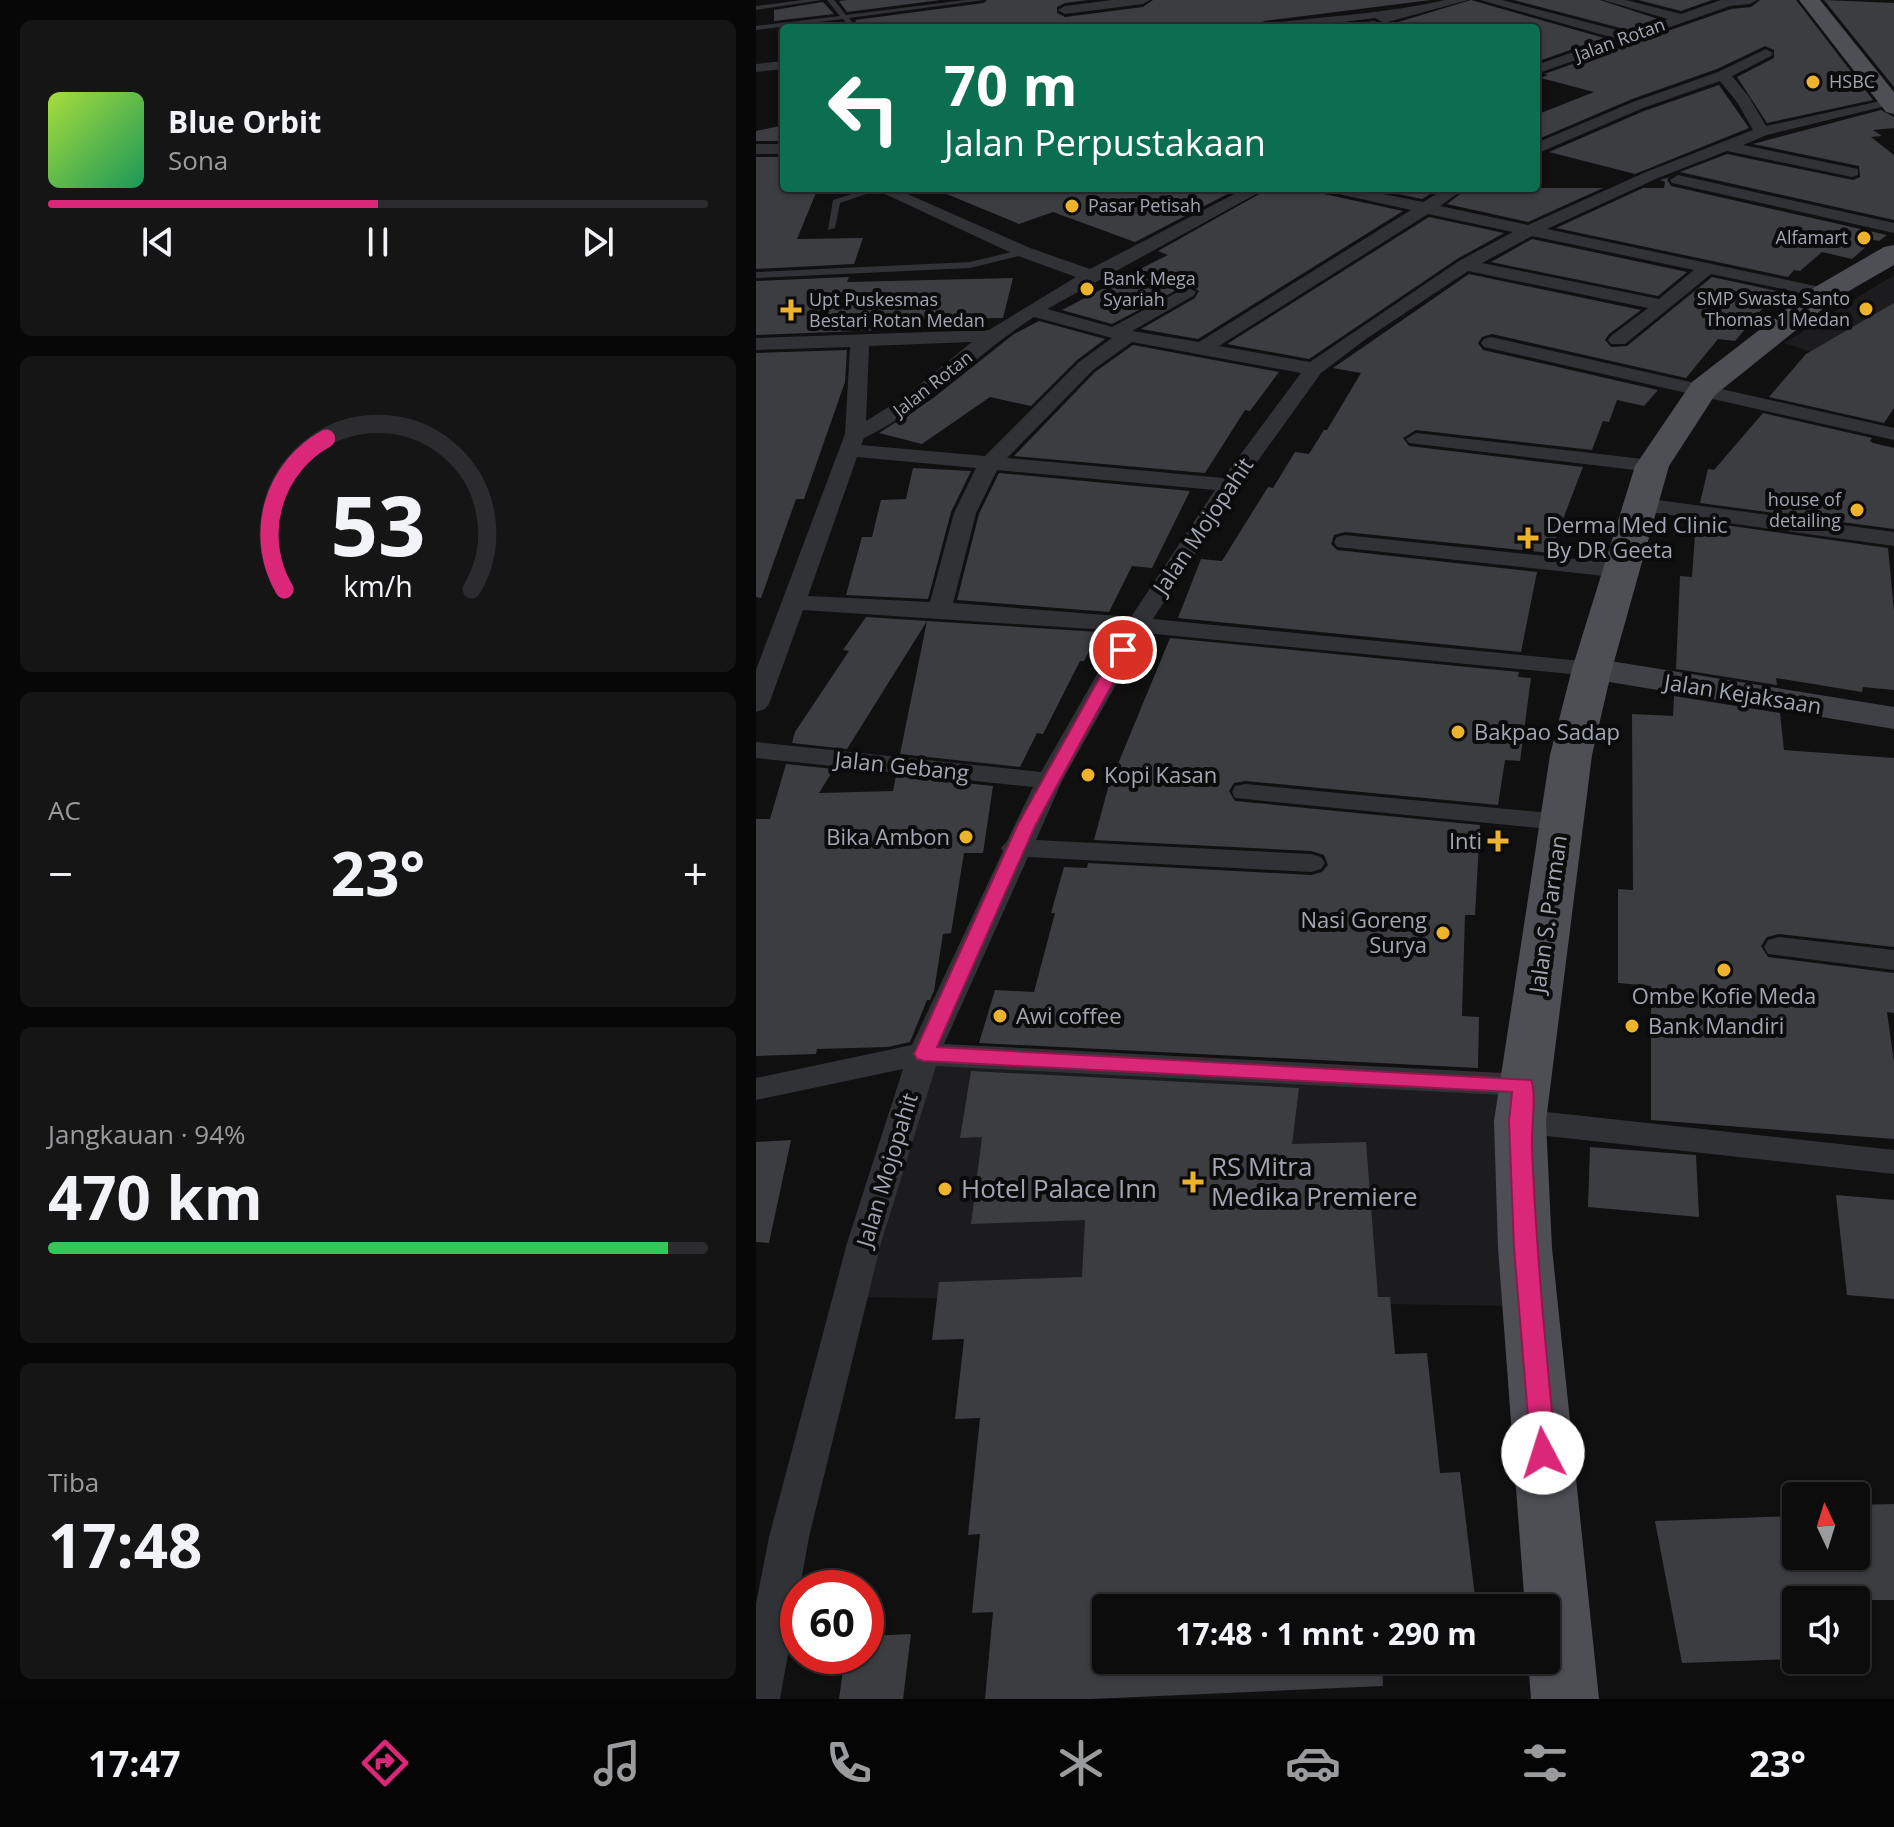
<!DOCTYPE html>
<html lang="id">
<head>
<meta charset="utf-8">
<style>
  body { margin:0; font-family:"Open Sans",sans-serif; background:#151516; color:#f1f3f6; height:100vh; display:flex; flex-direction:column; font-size:30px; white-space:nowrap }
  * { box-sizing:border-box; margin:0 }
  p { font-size:26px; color:#9a9b9d }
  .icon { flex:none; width:44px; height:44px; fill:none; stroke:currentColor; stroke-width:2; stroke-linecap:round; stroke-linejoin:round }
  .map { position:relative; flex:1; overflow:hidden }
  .panel { display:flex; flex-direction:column; gap:20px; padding:20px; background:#070707; width:756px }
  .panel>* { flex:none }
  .guide { position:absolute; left:24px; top:24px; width:760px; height:168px; border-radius:8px; box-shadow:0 2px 6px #0004,0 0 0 2px #2c2c2e; background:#0b6e4f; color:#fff; overflow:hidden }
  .needle { width:52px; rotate:356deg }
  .controls { position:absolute; left:1026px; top:1482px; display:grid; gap:16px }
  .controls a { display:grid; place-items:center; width:88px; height:88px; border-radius:8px; background:#0c0c0d; box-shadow:0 2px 6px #0004,0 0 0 2px #2c2c2e; font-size:40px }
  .speed { position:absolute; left:24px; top:1570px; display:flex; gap:16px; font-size:40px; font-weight:700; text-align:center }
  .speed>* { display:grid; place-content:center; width:104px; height:104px; border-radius:50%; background:#0c0c0d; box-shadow:0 2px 6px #0004,0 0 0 2px #2c2c2e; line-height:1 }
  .speed .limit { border:12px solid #d22; background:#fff; color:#111 }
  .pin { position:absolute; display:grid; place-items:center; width:68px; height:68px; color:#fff; margin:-34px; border:4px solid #fff; border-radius:50%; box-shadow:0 2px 8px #0007 }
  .me { position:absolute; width:88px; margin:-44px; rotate:355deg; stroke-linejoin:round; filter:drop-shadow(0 0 6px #0008) }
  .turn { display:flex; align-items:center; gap:28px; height:168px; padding:0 32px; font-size:36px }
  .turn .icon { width:104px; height:104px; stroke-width:2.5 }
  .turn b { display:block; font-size:56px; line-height:68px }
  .big { font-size:60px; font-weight:700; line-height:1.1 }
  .panel .card { flex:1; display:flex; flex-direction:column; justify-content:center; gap:12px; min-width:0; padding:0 28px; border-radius:12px; background:#151516 }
  .panel .dial { align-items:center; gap:0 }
  .dial svg { height:208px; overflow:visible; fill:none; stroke:#2c2c2e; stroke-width:7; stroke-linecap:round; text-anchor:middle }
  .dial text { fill:#f1f3f6; stroke:none }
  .song { display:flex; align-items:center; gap:24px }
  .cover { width:96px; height:96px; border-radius:12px; background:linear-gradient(135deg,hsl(80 70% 55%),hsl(150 70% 35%)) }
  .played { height:8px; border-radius:4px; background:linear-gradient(90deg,#db2777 50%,#2c2c2e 50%) }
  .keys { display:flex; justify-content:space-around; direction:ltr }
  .heat { display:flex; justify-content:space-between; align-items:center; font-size:44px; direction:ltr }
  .charge { height:12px; border-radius:6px; background:linear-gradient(90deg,#34c759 94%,#2c2c2e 0) }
  .trip { position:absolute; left:336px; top:1594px; width:468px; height:80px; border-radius:8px; background:#0c0c0d; box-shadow:0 2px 6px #0004,0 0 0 2px #2c2c2e; font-weight:700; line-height:80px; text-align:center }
  .tab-bar { display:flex; height:128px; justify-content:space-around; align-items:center; background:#050505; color:#9a9b9d }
  .tab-bar .icon { width:56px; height:56px }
  .tab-bar .active { color:#db2777 }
  .tab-bar b { font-size:36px; color:#f1f3f6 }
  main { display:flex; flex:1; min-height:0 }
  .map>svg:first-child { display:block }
  .built { fill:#1c1c1e }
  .building { fill:#3c3d41 }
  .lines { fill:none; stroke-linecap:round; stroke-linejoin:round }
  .service { fill:#313236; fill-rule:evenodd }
  .minor { fill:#313236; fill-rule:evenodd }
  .secondary { fill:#3f4146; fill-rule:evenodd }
  .primary { fill:#4d4f55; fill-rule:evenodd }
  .route { fill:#db2777; stroke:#8e194d; stroke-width:2 }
  .poi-dot { fill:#edb32c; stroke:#0b0b0c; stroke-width:3 }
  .labels { text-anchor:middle; stroke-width:8; stroke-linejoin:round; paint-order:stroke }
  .far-street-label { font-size:18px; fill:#a1a6b2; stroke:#0b0b0c }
  .far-poi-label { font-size:18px; fill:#a1a6b2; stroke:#0b0b0c; text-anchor:start }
  .poi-label { font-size:22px; fill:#a1a6b2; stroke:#0b0b0c; text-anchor:start }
  .street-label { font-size:22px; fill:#a1a6b2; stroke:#0b0b0c }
  .near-poi-label { font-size:26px; fill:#a1a6b2; stroke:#0b0b0c; text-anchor:start }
</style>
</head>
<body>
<main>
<section class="panel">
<div class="card">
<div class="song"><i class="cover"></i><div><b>Blue Orbit</b><p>Sona</p></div></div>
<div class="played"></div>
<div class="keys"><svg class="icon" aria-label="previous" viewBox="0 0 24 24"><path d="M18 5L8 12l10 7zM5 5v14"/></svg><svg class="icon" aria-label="pause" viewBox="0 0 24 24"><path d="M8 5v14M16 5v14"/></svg><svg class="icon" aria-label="next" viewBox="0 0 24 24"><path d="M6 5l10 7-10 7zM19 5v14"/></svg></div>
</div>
<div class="card dial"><svg viewBox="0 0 100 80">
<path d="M14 69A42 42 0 1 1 86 69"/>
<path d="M14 69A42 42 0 0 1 30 11" stroke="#db2777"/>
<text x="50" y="56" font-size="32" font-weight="700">53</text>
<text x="50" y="72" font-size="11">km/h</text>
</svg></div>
<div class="card"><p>AC</p>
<div class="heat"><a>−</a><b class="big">23°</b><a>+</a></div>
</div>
<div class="card"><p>Jangkauan · 94%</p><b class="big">470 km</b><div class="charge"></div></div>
<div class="card"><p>Tiba</p><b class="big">17:48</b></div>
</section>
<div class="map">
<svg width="1138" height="1699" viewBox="0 0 1138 1699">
  <rect width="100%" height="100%" fill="#101011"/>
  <!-- built -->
  <g class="built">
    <polygon points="1138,275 1138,379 1028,343"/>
    <polygon points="172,1054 767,1085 775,1306 94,1297"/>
  </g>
  <!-- building -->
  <g class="building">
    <polygon points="92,0 185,0 91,12 83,1"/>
    <polygon points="231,0 332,0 309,3 301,7 301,13 309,17 387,7 397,0 675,0 508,21 498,28 104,28 99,20 228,3"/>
    <polygon points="715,0 848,38 780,62 780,28 564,28 618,21 629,26"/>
    <polygon points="758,0 844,0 902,19 872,30"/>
    <polygon points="882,0 956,0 925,11"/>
    <polygon points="1004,0 1040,0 1117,100 1011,123 981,77 1018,58 1018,50 1009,46 961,69 876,99 780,140 780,115 838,92 785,78 792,75 788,74 975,9 995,7"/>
    <polygon points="1068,0 1138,3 1138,87"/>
    <polygon points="67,2 78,14 18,21 18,10"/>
    <polygon points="963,85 993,128 879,174 793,152 888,111"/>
    <polygon points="1125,110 1138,117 1138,128 1117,130 1126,136 1115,137 1138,155 1138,220 924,172 971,154 1097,180 1104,177 1103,166 997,144"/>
    <polygon points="28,125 28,141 0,141 0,131"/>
    <polygon points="0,157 28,157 28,188 62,188 41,239 107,238 98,264 0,269"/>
    <polygon points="914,177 911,179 915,186 1131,235 1123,241 1118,240 1096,259 1066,252 1044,271 1038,270 1032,277 800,228 887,188 908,188 909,182 904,180"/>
    <polygon points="176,188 483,188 379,242 297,212 263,224"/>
    <polygon points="514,188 564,188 568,194 647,211 442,339 385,329 439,298 443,291 432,284 356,324 306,310 373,275 394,275 382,270 412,255 402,251"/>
    <polygon points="613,188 684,188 666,199"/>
    <polygon points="712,188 847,188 772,222 691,204"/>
    <polygon points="673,217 748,233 701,259 553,359 471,344"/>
    <polygon points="776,239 931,272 902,296 735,262"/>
    <polygon points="713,274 885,310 853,334 849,340 855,347 871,346 956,277 1021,291 979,341 962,339 930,378 736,334 726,337 722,343 727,350 902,390 888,406 861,400 853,422 847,421 836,450 660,430 647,438 653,446 827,467 794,553 589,532 578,535 575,544 581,550 781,572 765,652 422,618 445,559 466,561 512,487 517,488 539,452 553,454 568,430 571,430 605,373 577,368"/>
    <polygon points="93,277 91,282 257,278 247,318 132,320 129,330 0,335 0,281"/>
    <polygon points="1138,303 1138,408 1128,423 1013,397 1050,354"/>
    <polygon points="283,321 349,339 321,360 275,406 234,397 166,444 123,433 176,399 258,334"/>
    <polygon points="377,345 523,372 494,411 489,410 449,473 258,456 339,372"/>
    <polygon points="91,350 89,382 48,499 40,499 5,598 0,597 0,353"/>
    <polygon points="1007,413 1116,438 1114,441 1117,443 1138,448 1138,529 944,503 952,469 958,470"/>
    <polygon points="157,468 215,471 195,512 172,599 90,595 106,537 116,537 125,500 150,499"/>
    <polygon points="243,473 434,491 396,568 376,566 353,612 201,600 223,514"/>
    <polygon points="940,521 1132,548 1138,611 1138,690 1107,687 1106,692 1020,678 1021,685 920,669 924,576 936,577"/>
    <polygon points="110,617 171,621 91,749 36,743 39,732 93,651 87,650"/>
    <polygon points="171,621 343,632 328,661 324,661 287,734 281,733 264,767 144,754"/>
    <polygon points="414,638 763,672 762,677 775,678 764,761 749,760 742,805 489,781 478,783 473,791 479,801 724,825 719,915 709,915 706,1016 723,1017 722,1068 223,1043 239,990 278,992 299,913 295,913 308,867 331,868 332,863 555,875 566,872 572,865 568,855 555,851 338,840 352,788"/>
    <polygon points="918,696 1024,713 1028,750 1138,758 1138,947 1023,934 1011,937 1005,946 1012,957 1138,973 1138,1013 1131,1012 1138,1062 1138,1139 895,1120 895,986 862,983 862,889 877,890 876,714 917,716"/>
    <polygon points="30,764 78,769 63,793 137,791 140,776 237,786 227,853 208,853 195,933 187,934 178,991 174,1000 171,1000 154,1042 132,1047 61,1049 60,1054 0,1056 0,819 14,819"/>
    <polygon points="215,1071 543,1088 536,1144 610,1142 622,1297 634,1297 639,1354 671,1353 684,1473 704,1472 720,1605 645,1608 350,1608 350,1660 626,1660 627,1686 335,1699 229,1699 237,1612 216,1613 224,1534 212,1535 224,1418 199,1419 208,1339 176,1340 183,1282 326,1277 329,1220 215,1224 226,1137 204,1138"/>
    <polygon points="35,1140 13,1243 0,1242 0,1142"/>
    <polygon points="834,1147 940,1155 943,1217 832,1207"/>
    <polygon points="1080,1195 1138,1200 1138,1299 1091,1295"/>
    <polygon points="1138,1504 1138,1600 1040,1600 1040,1659 926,1663 899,1521 1040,1516 1040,1556 1100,1556 1100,1505"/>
    <polygon points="155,1634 147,1699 83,1699 89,1656 110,1656 110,1636"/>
  </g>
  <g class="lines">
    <!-- service -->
    <g class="service">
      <polygon points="47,0 66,0 0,10 0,6"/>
      <polygon points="71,0 78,0 90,15 209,0 228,0 93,18 101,28 94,28 87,19 0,30 0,26 84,16"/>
      <polygon points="116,188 128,188 84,203 79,228 72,230 77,200"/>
      <polygon points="268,249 272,252 271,254 214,268 0,278 0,272 214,262"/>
    </g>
    <!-- minor -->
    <g class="minor">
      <polygon points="356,0 394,0 387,4 309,14 302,10 309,6"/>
      <path d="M689,0H712L628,23L619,18L540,28H501L508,24C568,16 630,14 689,0Z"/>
      <polygon points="724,0 746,0 872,33 912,19 847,0 870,0 925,14 965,0 1001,0 994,4 974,6 780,74 780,65 858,38"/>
      <path d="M1010,49L1017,53L1015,56L976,76L993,97L1010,126L1138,98V104L1011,135L987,145L1102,169V175L1096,177L971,151L902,178L791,229L1069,288L1078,293L1075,297L1069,298L955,274L869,344H855L852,340L855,336L892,308L712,271L610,339L565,373L483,487L397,619L836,662L845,664L848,669L845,674L836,676L389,633L306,781L280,840L555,854L565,857L569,863L565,869L555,872L272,857L188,1044L767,1074L778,1077L783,1085L778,1093L767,1096L180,1066L125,1243L53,1537L24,1699H0V1604L13,1537L91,1243L147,1069L0,1100V1078L156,1045L247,851L245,848L251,841L277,787L0,758V742L285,772L366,631L47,610L13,704L9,709L0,712V670L89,434L94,347L0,350V338L233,330L320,277L262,256L116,188H138L274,248L334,269L490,188H511L291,309L356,327L431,287L440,292L437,296L376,331L443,342L655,210L569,191L567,188H598L667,202L690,188H709L684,206L772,225L890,172L997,130L981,102L964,81L887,108L780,154V143L877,102L962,72ZM672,214L757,232L703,261L554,362L463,346ZM776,236L938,270L903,299L726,263ZM278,317L356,338L323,362L229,456L105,445L108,438C171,408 220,354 278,317ZM216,342L147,398L110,421L113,346ZM376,342L545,373L467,478L251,458L337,370ZM101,457L220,468L198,513L174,602L52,596ZM241,470L459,490L375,617L197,603L220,513Z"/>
      <polygon points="28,61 28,69 0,72 0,64"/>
      <rect x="0" y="144" width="28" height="10"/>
      <polygon points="922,175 1138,223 1138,233 916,183 914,180"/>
      <polygon points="735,337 1138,428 1138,440 728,347 725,343 728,339"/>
      <polygon points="660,433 896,460 907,466 896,472 653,443 650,439"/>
      <polygon points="887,498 1138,532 1138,546 879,510 876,505 879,500"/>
      <polygon points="589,535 867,564 875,566 879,571 875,576 867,578 581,547 578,542 581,537"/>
      <polygon points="489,784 804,814 814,816 818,822 814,828 804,830 479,798 476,792 479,786"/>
      <polygon points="1023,937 1138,950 1138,970 1012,954 1008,947 1012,940"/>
      <polygon points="764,1109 1138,1150 1138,1174 764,1133 752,1129 748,1121 752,1113"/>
    </g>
    <!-- secondary -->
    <polygon class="secondary" points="836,658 1138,707 1138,729 823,677 818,669 823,661"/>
    <!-- primary -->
    <g class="primary">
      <polygon points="1043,0 1064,0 1138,92 1138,114 1130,112"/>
      <polygon points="1138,245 1138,265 1079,299 959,395 913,466 856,669 836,755 790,1121 796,1248 843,1699 775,1699 772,1660 790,1660 790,1608 769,1608 742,1248 738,1121 794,755 816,669 879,466 936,382 1059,287 1128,247"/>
    </g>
  </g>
  <!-- route -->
  <path class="route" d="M367,645L375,650L279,826L181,1047L775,1080C781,1091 775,1131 776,1147C780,1249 790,1351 800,1453L796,1461L787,1464L778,1461L775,1453L758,1248L753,1121L756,1092L168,1061L161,1059L158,1054L261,826L359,650Z"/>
  <!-- markers -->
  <g class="poi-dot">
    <circle cx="1057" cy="82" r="8"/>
    <circle cx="316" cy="206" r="8"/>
    <circle cx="1108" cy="238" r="8"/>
    <circle cx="331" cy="289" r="8"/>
    <circle cx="1110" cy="309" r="8"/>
    <path d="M31 298h8v8h8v8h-8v8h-8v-8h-8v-8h8z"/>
    <circle cx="1101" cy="510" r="8"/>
    <path d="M768 526h8v8h8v8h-8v8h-8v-8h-8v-8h8z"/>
    <circle cx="702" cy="732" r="8"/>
    <circle cx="332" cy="775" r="8"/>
    <circle cx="210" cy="837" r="8"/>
    <path d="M738 829h8v8h8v8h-8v8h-8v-8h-8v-8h8z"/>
    <circle cx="687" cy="933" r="8"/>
    <circle cx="968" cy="970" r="8"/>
    <circle cx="244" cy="1016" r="8"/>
    <circle cx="876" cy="1026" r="8"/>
    <path d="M433 1170h8v8h8v8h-8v8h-8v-8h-8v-8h8z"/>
    <circle cx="189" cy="1189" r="8"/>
  </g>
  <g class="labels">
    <!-- far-street labels -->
    <g class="far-street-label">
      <text transform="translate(864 40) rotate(-20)" y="6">Jalan Rotan</text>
      <text transform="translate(177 384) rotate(-38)" y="6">Jalan Rotan</text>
    </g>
    <!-- far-poi labels -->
    <g class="far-poi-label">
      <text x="1073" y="88">HSBC</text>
      <text x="332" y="212">Pasar Petisah</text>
      <text x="1092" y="244" text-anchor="end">Alfamart</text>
      <text x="347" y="285">Bank Mega<tspan x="347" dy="21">Syariah</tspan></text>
      <text x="1094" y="305" text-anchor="end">SMP Swasta Santo<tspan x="1094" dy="21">Thomas 1 Medan</tspan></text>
      <text x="53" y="306">Upt Puskesmas<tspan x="53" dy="21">Bestari Rotan Medan</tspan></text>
      <text x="1085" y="506" text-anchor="end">house of<tspan x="1085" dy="21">detailing</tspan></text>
    </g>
    <!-- poi labels -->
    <g class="poi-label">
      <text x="790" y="533">Derma Med Clinic<tspan x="790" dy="25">By DR Geeta</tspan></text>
      <text x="718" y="740">Bakpao Sadap</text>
      <text x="348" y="783">Kopi Kasan</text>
      <text x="194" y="845" text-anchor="end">Bika Ambon</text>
      <text x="726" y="849" text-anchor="end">Inti</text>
      <text x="671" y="928" text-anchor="end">Nasi Goreng<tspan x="671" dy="25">Surya</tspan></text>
      <text x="968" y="1004" text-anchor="middle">Ombe Kofie Meda</text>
      <text x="260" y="1024">Awi coffee</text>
      <text x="892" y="1034">Bank Mandiri</text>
    </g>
    <!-- street labels -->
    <g class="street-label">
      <text transform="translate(447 526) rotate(-56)" y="8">Jalan Mojopahit</text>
      <text transform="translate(987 694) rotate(9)" y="8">Jalan Kejaksaan</text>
      <text transform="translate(146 766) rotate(6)" y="8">Jalan Gebang</text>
      <text transform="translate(792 914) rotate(-82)" y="8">Jalan S. Parman</text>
      <text transform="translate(131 1170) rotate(-73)" y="8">Jalan Mojopahit</text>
    </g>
    <!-- near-poi labels -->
    <g class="near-poi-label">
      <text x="455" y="1176">RS Mitra<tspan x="455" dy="30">Medika Premiere</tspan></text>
      <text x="205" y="1198">Hotel Palace Inn</text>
    </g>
  </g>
</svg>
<div class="controls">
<a><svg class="needle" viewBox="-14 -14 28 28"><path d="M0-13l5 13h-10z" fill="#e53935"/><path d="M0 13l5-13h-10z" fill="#9a9b9d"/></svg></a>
<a><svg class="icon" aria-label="sound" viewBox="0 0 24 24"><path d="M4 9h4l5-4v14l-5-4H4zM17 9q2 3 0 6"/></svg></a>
</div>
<div class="speed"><div class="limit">60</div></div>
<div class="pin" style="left:367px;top:650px;background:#d93025"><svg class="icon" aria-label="arrive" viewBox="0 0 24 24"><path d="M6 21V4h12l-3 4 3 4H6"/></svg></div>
<svg class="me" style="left:787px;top:1453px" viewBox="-20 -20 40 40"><circle r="19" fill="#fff"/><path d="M0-13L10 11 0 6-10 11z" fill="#db2777"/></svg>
<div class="trip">17:48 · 1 mnt · 290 m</div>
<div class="guide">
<div class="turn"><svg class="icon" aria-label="left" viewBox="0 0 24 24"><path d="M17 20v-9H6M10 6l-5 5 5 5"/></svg><div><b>70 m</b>Jalan Perpustakaan</div></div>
</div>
</div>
</main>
<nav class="tab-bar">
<b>17:47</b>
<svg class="icon active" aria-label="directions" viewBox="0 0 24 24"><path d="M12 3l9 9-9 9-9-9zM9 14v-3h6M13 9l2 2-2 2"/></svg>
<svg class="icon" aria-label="music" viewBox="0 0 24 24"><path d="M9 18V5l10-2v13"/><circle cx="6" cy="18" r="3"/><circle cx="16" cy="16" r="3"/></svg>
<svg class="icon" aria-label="phone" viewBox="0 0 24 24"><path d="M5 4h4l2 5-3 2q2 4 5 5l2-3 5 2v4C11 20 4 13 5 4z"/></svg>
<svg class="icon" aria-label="climate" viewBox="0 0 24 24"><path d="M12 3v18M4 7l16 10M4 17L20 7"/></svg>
<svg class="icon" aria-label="car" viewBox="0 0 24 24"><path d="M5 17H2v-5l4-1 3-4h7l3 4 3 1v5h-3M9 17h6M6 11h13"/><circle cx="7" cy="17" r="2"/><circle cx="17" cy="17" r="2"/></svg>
<svg class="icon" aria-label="filters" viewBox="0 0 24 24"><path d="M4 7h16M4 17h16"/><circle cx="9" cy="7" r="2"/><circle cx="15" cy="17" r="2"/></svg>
<b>23°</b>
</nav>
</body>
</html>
